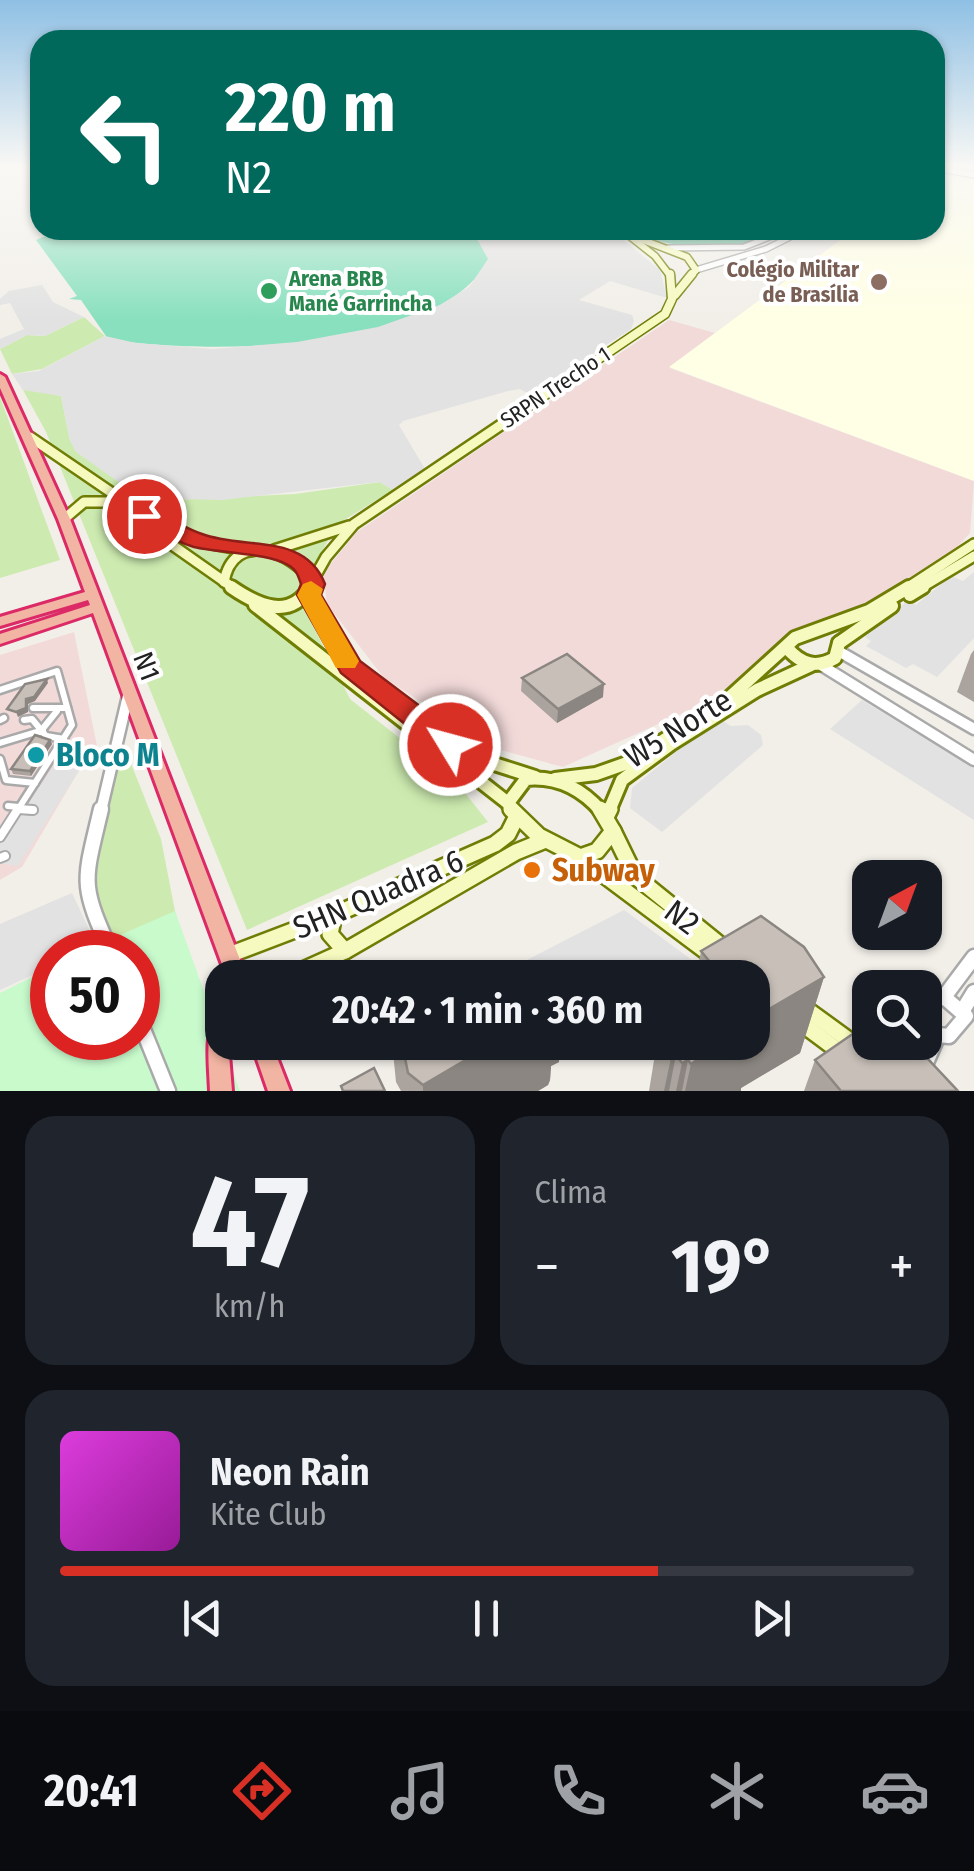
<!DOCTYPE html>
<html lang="pt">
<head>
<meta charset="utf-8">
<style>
  body { margin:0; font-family:"Fira Sans Condensed",sans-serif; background:#20242c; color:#f1f3f6; height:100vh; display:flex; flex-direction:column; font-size:38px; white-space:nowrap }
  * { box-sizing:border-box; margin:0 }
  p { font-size:32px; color:#9ea1a6 }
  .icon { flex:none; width:55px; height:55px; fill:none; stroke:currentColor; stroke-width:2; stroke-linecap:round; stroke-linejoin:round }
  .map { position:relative; height:1091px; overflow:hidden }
  .drawer { display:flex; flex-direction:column; gap:25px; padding:25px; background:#0d0f14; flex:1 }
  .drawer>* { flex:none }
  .top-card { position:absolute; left:30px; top:30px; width:915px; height:210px; border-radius:30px; box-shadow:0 2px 8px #0004; background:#00695c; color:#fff; overflow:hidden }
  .needle { width:65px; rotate:41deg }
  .tools { position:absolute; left:852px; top:860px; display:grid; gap:20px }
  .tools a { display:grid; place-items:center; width:90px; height:90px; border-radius:20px; background:#171b24; box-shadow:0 2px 8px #0004; font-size:50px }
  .speed { position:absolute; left:30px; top:930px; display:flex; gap:20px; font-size:50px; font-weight:700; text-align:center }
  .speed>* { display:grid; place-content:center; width:130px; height:130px; border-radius:50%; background:#171b24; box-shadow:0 2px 8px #0004; line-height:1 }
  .speed .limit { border:15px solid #d22; background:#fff; color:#111 }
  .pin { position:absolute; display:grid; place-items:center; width:85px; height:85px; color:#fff; margin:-42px; border:5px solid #fff; border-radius:50%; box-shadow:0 2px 10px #0007 }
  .me { position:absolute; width:110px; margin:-55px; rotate:307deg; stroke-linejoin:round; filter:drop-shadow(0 0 8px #0008) }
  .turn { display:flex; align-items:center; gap:35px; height:210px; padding:0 30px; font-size:45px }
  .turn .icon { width:130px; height:130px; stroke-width:2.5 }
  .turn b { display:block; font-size:70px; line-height:85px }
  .big { font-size:75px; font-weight:700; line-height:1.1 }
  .drawer .widget { flex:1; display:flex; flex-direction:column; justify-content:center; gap:15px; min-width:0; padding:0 35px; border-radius:30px; background:#20242c }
  .drawer .dial { align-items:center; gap:0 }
  .dial b { font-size:130px; line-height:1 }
  .song { display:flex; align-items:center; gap:30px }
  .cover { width:120px; height:120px; border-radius:15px; background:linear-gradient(135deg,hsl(300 70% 55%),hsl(300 70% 35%)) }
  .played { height:10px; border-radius:5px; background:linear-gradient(90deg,#d93025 70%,#363941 70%) }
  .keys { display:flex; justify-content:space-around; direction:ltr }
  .heat { display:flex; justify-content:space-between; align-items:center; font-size:55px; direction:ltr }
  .drawer .tiles { flex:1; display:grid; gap:25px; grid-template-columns:1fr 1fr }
  .widget:last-child { grid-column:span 2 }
  .trip { position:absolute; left:205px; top:960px; width:565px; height:100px; border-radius:30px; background:#171b24; box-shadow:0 2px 8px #0004; font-weight:700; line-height:100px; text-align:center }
  .tabs { display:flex; height:160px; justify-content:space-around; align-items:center; background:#090b0e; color:#9ea1a6 }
  .tabs .icon { width:70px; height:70px }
  .tabs .active { color:#d93025 }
  .tabs b { font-size:45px; color:#f1f3f6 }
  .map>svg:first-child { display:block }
  .commercial { fill:#f2dad9 }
  .education { fill:#ffffe5 }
  .grass { fill:#cdebb0 }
  .park { fill:#c8facc }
  .pitch { fill:#88e0be }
  .parking { fill:#e2e2e2 }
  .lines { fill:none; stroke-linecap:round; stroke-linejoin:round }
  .pedestrian-far1-casing { stroke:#a9a9a9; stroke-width:11 }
  .pedestrian-casing { stroke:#a9a9a9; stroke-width:12 }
  .tertiary-far2-casing { stroke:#a9a9a9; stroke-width:8 }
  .tertiary-far1-casing { stroke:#a9a9a9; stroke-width:15 }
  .tertiary-casing { stroke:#a9a9a9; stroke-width:19 }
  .secondary-far4-casing { stroke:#707d05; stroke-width:9 }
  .secondary-far3-casing { stroke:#707d05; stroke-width:11 }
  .secondary-far2-casing { stroke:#707d05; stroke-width:14 }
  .secondary-far1-casing { stroke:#707d05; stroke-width:18 }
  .secondary-casing { stroke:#707d05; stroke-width:20 }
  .trunk-casing { stroke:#dc2a67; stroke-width:6 }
  .pedestrian-far1 { stroke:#fff; stroke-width:6 }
  .pedestrian { stroke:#fff; stroke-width:8 }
  .tertiary-far2 { stroke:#fff; stroke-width:5 }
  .tertiary-far1 { stroke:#fff; stroke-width:10 }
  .tertiary { stroke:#fff; stroke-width:14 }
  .secondary-far4 { stroke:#f7fabf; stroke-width:6 }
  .secondary-far3 { stroke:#f7fabf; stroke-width:8 }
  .secondary-far2 { stroke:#f7fabf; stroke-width:9 }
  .secondary-far1 { stroke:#f7fabf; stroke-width:12 }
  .secondary { stroke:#f7fabf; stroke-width:15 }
  .trunk { fill:#f2b4a3; fill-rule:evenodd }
  .wall { fill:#aba49e }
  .shaded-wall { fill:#8b8681 }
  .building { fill:#c7bfb8; stroke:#8b8681; stroke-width:2.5 }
  .route { fill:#d93025; stroke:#8d1f18; stroke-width:2.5 }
  .slow { fill:#f59e0b }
  .education-dot { fill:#8d6e63; stroke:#fff; stroke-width:4 }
  .leisure-dot { fill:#2e9e5b; stroke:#fff; stroke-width:4 }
  .culture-dot { fill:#0f9aa8; stroke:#fff; stroke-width:4 }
  .food-dot { fill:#e8710a; stroke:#fff; stroke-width:4 }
  .labels { text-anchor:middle; stroke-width:8; stroke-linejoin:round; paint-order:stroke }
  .far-education-label { font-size:22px; font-weight:bold; fill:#785e54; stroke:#fff; text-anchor:end }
  .far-leisure-label { font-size:22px; font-weight:bold; fill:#27864d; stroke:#fff; text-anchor:start }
  .far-street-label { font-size:22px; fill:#222; stroke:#fff }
  .street-label { font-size:28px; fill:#222; stroke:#fff }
  .near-street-label { font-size:32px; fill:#222; stroke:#fff }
  .near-culture-label { font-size:32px; font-weight:bold; fill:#0d838f; stroke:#fff; text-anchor:start }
  .near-food-label { font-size:32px; font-weight:bold; fill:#c56008; stroke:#fff; text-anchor:start }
</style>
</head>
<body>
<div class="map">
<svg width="974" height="1091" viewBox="0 0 974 1091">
  <rect width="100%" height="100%" fill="#f2efe9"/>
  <!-- commercial -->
  <g class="commercial">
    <polygon points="669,320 715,333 670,368 974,481 970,533 951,554 870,601 789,635 740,680 694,708 563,767 493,748 384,678 327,604 323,573 357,532"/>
    <polygon points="74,632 100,761 81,767 22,867 0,880 0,655"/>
  </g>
  <!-- education -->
  <polygon class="education" points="935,170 974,177 974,481 669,367 854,230 935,230"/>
  <!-- grass -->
  <g class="grass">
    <polygon points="84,317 105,336 42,369 12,374 0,349 27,335 45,336"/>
    <polygon points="30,389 61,396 70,441 141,498 152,501 295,494 380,482 393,490 336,525 311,572 305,610 350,699 458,784 488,822 247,930 46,432 23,390"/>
    <polygon points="0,397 60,560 0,578"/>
    <polygon points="122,741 161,839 175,911 198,994 138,952 119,952 94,886 115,755"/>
  </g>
  <!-- park -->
  <polygon class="park" points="175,911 240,1091 0,1091 0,993 52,967 52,1038 138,1038 138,952 81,952"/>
  <!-- pitch -->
  <g class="pitch">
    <path d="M59,230H472L489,258C443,354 200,355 108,339L81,300L69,299L77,296L36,240Z"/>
    <path d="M632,230H781C772,234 762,241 752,244C720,253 660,247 632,230Z"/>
  </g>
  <!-- parking -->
  <g class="parking">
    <polygon points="472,230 611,230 660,270 667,298 610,281 579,300 632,315 634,321 631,329 555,378 548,377 554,383 533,396 520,389 508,391 403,421 399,425 425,469 393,490 379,482 222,500 141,498 76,452 70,441 61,396 23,390 12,374 39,371 105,336 136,343 213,349 297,342 378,327 440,305 469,287 488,259"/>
    <polygon points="42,285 53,302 84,317 45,336 27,335 0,349 0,339 24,329 10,303 0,305 0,299 9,291"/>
    <polygon points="974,572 974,638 937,677 913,664 906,668 866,646 871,641 865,637 907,601 916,605 951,576 963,581"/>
    <polygon points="862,700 974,768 974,820 830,729"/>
    <polygon points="723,721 731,726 748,725 761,735 763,745 662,832 630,808 632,788 677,751"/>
    <polygon points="58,759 84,763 18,866 0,863 0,845"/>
    <polygon points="72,893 97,946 83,952 52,952 52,966 0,990 0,924"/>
    <polygon points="624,910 715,977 534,977 523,962"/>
  </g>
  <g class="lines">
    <!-- pedestrian-far1 casing -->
    <g class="pedestrian-far1-casing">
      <g id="pedestrian-far1">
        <polyline points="0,690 57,671 72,725 17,811"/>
        <polyline points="33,708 67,708"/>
        <polyline points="0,720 4,718"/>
        <polyline points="24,720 32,719 46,736 64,739"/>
        <polyline points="40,732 57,711"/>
        <polyline points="0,743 43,730"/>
        <polyline points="0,759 6,780 35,783"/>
        <polyline points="8,806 19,807"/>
        <polyline points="18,809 33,810"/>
      </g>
    </g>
    <!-- pedestrian casing -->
    <g class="pedestrian-casing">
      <g id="pedestrian">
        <polyline points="18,809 33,810"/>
        <polyline points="0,837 18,809"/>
        <polyline points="0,858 5,856"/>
      </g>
    </g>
    <!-- tertiary-far2 casing -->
    <g class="tertiary-far2-casing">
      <g id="tertiary-far2">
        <polyline points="935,168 974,175"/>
        <polyline points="667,248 744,247 787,230"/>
        <polyline points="696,270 766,249 804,230"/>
      </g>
    </g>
    <!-- tertiary-far1 casing -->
    <g class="tertiary-far1-casing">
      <g id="tertiary-far1">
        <polyline points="840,652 974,729"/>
        <polyline points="821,665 974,760"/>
        <polyline points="101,811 128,696"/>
      </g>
    </g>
    <!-- tertiary casing -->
    <g class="tertiary-casing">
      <g id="tertiary">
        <path d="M101,809C84,882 79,882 111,952"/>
        <polyline points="944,997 974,957"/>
        <polyline points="925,1009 929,1002 944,997 966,1016 949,1036 938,1035 925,1024"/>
        <polyline points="963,1010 974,992"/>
        <polyline points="138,1017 168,1091"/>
        <polyline points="925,1065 938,1035"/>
      </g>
    </g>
    <!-- secondary-far4 casing -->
    <g class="secondary-far4-casing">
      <g id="secondary-far4">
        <polyline points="622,230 655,256 671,277"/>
        <polyline points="638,238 687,257 696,270"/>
        <polyline points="690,277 696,270"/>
      </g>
    </g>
    <!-- secondary-far3 casing -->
    <g class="secondary-far3-casing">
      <g id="secondary-far3">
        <polyline points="675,295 692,274"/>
        <polyline points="516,415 665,314 672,299 670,274"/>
      </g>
    </g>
    <!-- secondary-far2 casing -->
    <g class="secondary-far2-casing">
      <g id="secondary-far2">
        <polyline points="30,437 159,525 197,541 250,551"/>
        <polyline points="64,519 84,502 111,502 235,589"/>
        <polyline points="274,550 349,526"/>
        <path d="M224,582C233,530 292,550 313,583"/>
        <polyline points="308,589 326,557 354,524 520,412"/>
        <polyline points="905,589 974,544"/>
        <polyline points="919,589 974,556"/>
      </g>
    </g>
    <!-- secondary-far1 casing -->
    <g class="secondary-far1-casing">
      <g id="secondary-far1">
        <path d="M231,587C257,605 290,621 310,587"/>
        <polyline points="309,595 338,651 366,681 463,754 535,777"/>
        <polyline points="910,595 923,587"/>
        <polyline points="255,605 508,803"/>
        <polyline points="839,643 892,606"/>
        <path d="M787,648C801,664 816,669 835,658L839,643"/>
        <polyline points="555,779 596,774 630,762 729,698 795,638 869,611 909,587"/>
        <polyline points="508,803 513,811"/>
        <path d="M508,803L526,779C557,776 581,788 601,811"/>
        <polyline points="609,811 622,780 671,744 757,690 811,665"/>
      </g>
    </g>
    <!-- secondary casing -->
    <g class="secondary-casing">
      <g id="secondary">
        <polyline points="511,809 539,836 580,857 597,851 613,831 600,809"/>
        <polyline points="607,815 610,809"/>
        <polyline points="613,831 635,876 724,948"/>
        <polyline points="580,857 711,955"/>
        <polyline points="334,915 330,934 345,951"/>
        <polyline points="229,955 334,915 495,844 508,834 516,818"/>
        <polyline points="285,978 345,951 516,852 543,841"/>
        <polyline points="802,1006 857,1046"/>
        <polyline points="797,1020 844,1055"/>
      </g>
    </g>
    <!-- trunk casing -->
    <g class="trunk-casing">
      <g id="trunk">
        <polygon points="0,374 5,377 70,519 247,978 227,978 93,613 0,644 0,634 90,605 88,600 0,626 0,617 85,592 58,519 0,388"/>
        <path d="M222,1010V1042H228L232,1091H210C209,1064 205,1038 215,1012Z"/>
        <polygon points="251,1042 271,1042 290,1091 268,1091"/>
      </g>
    </g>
    <!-- pedestrian-far1 -->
    <use href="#pedestrian-far1" class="pedestrian-far1"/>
    <!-- pedestrian -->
    <use href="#pedestrian" class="pedestrian"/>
    <!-- tertiary-far2 -->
    <use href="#tertiary-far2" class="tertiary-far2"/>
    <!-- tertiary-far1 -->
    <use href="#tertiary-far1" class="tertiary-far1"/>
    <!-- tertiary -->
    <use href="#tertiary" class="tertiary"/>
    <!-- secondary-far4 -->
    <use href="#secondary-far4" class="secondary-far4"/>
    <!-- secondary-far3 -->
    <use href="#secondary-far3" class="secondary-far3"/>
    <!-- secondary-far2 -->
    <use href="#secondary-far2" class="secondary-far2"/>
    <!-- secondary-far1 -->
    <use href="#secondary-far1" class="secondary-far1"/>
    <!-- secondary -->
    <use href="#secondary" class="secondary"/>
    <!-- trunk -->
    <use href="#trunk" class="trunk"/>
  </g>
  <!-- wall -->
  <g class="wall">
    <polygon points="974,650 974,702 957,692 971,654"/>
    <polygon points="522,678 603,697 557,723 521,691"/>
    <polygon points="50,740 52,744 31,776 13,774 11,769"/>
    <polygon points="761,916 804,947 824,977 800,1053 741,1088 741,1091 649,1091 657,1042 752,1042 752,978 696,978 701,951"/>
    <polygon points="870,1027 958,1091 804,1091 815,1060"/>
    <polygon points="392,1042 560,1042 559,1062 551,1066 550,1080 548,1085 538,1091 401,1091 396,1082"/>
  </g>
  <!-- shaded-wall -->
  <g class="shaded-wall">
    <polygon points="47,679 48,683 35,701 28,704 28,712 18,717 16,712 26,699"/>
    <polygon points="604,684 603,697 557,723 558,709"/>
    <polygon points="50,740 52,744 31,776 30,771"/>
    <polygon points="824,977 800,1053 741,1088 741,1091 685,1091 691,1064 724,1042 752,1042 752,1024 757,1016"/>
    <polygon points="496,1042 560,1042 559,1062 551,1066 550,1080 548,1085 538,1091 423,1091 423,1085"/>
    <polygon points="676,1055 669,1091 664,1091 671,1058"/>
    <polygon points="688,1060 682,1091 676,1091 682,1063"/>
  </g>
  <!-- building -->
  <g class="building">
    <polygon points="567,654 604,684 558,709 522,678"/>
    <polygon points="47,679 34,697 26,699 26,708 16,712 7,709 25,684"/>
    <polygon points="35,735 50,740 30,771 11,769"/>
    <polygon points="761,916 804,947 824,977 757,1016 760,1019 752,1024 752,978 723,978 701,951"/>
    <polygon points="463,967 470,978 444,978"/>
    <polygon points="867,1024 870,1027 870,1042 912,1042 958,1091 841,1091 815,1060"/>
    <polygon points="409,1042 496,1042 423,1085 408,1073 403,1048 410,1044"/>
    <polygon points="658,1042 724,1042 691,1064 688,1060 682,1063 676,1055 671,1058"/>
    <polygon points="374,1068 385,1091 343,1091 341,1086"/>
  </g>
  <!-- sky -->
  <linearGradient id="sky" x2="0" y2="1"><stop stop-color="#8fc0e4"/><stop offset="0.52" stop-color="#f9f8f5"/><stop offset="1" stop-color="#f9f8f5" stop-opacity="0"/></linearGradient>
  <rect width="974" height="320" fill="url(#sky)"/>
  <!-- route -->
  <path class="route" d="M144,509C164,514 182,527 202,534C244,550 305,532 325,584L321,595L360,661L461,737L465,745L461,752L450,755L440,752L341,673L297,595L301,584C298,575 296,569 288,565C268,553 220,553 194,547C174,541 155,529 136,520L133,516L136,511Z"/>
  <!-- slow -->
  <polygon class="slow" points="311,581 323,589 321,595 359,661 355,668 336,668 297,595 303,584"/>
  <!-- markers -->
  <circle class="education-dot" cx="879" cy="282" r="10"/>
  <circle class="leisure-dot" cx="269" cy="291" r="10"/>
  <circle class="culture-dot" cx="36" cy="755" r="10"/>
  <circle class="food-dot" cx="532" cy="870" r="10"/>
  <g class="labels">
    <!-- far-education labels -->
    <g class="far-education-label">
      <text x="859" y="277">Colégio Militar<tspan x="859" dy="25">de Brasília</tspan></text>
    </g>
    <!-- far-leisure labels -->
    <g class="far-leisure-label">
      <text x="289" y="286">Arena BRB<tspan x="289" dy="25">Mané Garrincha</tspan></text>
    </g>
    <!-- far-street labels -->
    <g class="far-street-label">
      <text transform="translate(555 387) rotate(-34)" y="8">SRPN Trecho 1</text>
    </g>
    <!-- street labels -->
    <g class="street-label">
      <text transform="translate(147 666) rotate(69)" y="10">N1</text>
    </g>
    <!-- near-street labels -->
    <g class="near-street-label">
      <text transform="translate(678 728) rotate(-32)" y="11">W5 Norte</text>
      <text transform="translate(378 894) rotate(-23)" y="11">SHN Quadra 6</text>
      <text transform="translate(682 917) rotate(37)" y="11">N2</text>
    </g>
    <!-- near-culture labels -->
    <g class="near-culture-label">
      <text x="56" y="766">Bloco M</text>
    </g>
    <!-- near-food labels -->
    <g class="near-food-label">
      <text x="552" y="881">Subway</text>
    </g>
  </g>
</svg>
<div class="tools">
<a><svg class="needle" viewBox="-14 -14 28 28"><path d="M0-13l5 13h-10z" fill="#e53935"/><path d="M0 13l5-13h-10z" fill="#9ea1a6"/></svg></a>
<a><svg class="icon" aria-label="search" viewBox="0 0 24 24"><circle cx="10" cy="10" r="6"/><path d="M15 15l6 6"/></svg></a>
</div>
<div class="speed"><div class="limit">50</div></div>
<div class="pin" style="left:144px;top:516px;background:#d93025"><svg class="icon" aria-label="arrive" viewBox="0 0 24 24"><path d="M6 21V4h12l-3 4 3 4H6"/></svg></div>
<svg class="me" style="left:450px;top:745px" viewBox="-20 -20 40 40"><circle r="17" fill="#d93025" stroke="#fff" stroke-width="3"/><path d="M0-11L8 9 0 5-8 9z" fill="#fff"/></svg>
<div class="trip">20:42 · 1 min · 360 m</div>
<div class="top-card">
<div class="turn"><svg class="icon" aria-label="left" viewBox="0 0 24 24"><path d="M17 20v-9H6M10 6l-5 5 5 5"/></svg><div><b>220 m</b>N2</div></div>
</div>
</div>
<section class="drawer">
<div class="tiles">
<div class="widget dial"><b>47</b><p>km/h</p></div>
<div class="widget"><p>Clima</p>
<div class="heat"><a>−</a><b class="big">19°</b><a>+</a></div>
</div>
<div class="widget">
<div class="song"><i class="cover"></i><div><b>Neon Rain</b><p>Kite Club</p></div></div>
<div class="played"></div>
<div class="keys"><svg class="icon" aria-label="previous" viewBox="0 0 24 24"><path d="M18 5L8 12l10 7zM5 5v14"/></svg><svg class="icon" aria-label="pause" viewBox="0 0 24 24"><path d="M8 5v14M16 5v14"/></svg><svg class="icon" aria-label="next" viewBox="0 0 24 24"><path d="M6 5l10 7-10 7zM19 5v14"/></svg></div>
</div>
</div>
</section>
<nav class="tabs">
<b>20:41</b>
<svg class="icon active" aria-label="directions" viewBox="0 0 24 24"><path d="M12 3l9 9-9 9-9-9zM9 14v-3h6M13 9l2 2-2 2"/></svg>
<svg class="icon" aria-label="music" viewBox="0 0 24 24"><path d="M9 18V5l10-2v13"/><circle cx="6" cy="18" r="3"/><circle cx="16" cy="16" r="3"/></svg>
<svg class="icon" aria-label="phone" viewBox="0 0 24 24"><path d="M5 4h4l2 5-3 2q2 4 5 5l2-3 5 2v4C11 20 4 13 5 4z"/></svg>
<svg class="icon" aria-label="climate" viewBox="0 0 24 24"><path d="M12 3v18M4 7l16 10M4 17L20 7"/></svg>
<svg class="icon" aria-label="car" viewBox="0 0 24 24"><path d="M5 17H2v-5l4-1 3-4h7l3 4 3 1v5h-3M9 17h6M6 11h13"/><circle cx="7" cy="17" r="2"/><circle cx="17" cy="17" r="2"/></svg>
</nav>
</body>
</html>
